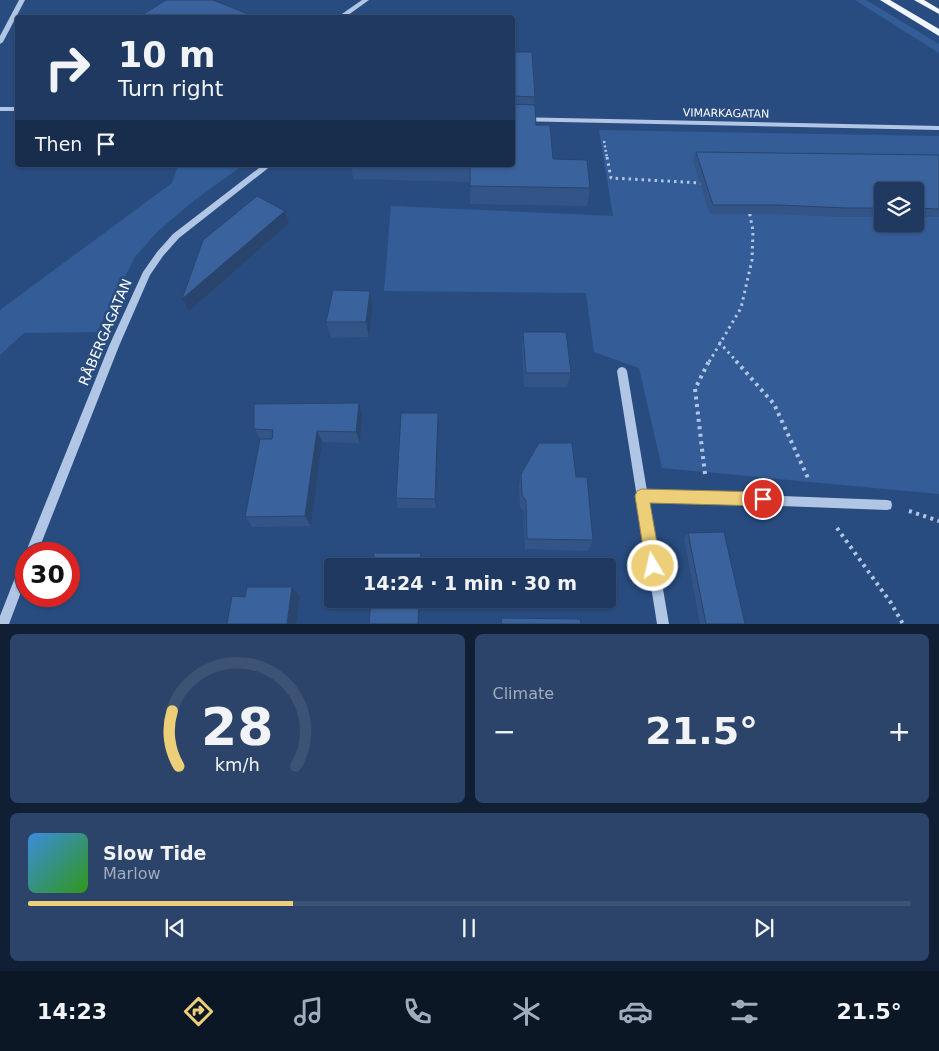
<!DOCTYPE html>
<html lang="en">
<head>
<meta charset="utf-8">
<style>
  body { margin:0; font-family:"DejaVu Sans",sans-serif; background:#2c4469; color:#f1f3f6; height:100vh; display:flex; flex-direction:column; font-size:19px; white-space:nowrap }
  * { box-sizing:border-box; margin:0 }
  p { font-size:16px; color:#a1acbd }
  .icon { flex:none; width:28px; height:28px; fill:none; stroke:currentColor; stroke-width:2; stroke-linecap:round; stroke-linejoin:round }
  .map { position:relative; height:624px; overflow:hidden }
  .drawer { display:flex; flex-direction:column; gap:10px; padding:10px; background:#111f35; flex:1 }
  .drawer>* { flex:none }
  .hud { position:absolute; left:15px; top:15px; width:500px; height:152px; border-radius:5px; box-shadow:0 1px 4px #0004,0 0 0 1px #3c5375; background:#1f3960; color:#f1f3f6; overflow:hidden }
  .tools { position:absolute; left:874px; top:182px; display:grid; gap:10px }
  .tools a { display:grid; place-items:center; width:50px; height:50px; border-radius:5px; background:#1f3960; box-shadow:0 1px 4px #0004,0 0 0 1px #3c5375; font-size:25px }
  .speed { position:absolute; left:15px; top:542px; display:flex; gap:10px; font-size:25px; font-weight:700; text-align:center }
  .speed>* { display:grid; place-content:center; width:65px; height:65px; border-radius:50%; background:#1f3960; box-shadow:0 1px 4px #0004,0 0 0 1px #3c5375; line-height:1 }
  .speed .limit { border:8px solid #d22; background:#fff; color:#111 }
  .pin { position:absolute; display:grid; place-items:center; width:42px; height:42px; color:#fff; margin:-21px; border:2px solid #fff; border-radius:50%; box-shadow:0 1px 5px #0007 }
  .me { position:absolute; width:55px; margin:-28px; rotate:351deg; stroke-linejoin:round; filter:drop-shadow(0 0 4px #0008) }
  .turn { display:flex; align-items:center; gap:18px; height:105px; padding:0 20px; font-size:22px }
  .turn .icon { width:65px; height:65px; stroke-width:2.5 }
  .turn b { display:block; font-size:35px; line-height:42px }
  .then { display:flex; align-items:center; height:48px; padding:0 20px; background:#0003; gap:10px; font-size:19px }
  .big { font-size:38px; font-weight:800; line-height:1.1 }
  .drawer .widget { flex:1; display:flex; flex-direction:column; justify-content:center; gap:8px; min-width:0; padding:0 18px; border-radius:8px; background:#2c4469 }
  .drawer .dial { align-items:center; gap:0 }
  .dial svg { height:130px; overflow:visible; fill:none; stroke:#3c5375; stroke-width:7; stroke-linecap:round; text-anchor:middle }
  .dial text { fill:#f1f3f6; stroke:none }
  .song { display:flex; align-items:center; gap:15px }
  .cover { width:60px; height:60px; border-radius:8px; background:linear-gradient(135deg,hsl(210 70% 55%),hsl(110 70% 35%)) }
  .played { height:5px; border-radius:2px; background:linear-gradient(90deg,#eccf78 30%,#3c5375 30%) }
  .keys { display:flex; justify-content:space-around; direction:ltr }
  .heat { display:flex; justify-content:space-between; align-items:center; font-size:28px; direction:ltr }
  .drawer .tiles { flex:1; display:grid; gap:10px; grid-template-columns:1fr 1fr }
  .widget:last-child { grid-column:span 2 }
  .trip { position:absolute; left:324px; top:558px; width:292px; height:50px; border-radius:5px; background:#1f3960; box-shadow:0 1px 4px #0004,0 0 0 1px #3c5375; font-weight:800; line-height:50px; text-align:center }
  .dock { display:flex; height:80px; justify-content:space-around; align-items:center; background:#0c1726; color:#a1acbd }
  .dock .icon { width:35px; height:35px }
  .dock .current { color:#eccf78 }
  .dock b { font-size:22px; color:#f1f3f6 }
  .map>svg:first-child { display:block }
  .green { fill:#345d97; fill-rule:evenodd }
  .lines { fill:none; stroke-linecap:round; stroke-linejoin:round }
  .path-far2 { stroke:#b1c6e5; stroke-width:2.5; stroke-dasharray:2 2.5; stroke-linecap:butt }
  .path-far1 { stroke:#b1c6e5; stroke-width:3; stroke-dasharray:2.5 4; stroke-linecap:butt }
  .path { stroke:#b1c6e5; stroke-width:4; stroke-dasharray:3 4.5; stroke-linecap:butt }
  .minor { fill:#b1c6e5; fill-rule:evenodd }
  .major { fill:#f1f5fd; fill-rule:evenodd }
  .wall { fill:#325486 }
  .shaded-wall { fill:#29456d }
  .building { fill:#3a629c; stroke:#29456d }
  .route { fill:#eccf78; stroke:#99874e }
  .labels { text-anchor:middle; stroke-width:5; stroke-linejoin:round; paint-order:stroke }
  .far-street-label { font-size:11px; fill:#fff; stroke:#294c80 }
  .street-label { font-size:14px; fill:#fff; stroke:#294c80 }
</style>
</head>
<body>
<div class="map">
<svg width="939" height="624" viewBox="0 0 939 624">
  <rect width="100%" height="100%" fill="#294c80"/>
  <!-- green -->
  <g class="green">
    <polygon points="855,0 866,0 939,44 939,53"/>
    <path d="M599,130L939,136V494L662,468L639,368L594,352L586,293L384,291L391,206L613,216ZM882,191H915V224H882Z"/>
    <polygon points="178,165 243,165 192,202 157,232 135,257 97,332 24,333 0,355 0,310 172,183"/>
  </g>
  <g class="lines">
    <!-- path-far2 -->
    <polyline class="path-far2" points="604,141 607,158"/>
    <!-- path-far1 -->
    <g class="path-far1">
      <polyline points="607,157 611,178 702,183"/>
      <polyline points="719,342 737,362"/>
      <polyline points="709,362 741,308 752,260 753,231 749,210"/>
    </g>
    <!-- path -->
    <g class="path">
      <polyline points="736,361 774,404 808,478"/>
      <polyline points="705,474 695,389 709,361"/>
      <polyline points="909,511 939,521"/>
      <polyline points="837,528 891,603 903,624"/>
    </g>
    <!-- minor -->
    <g class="minor">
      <polygon points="19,0 25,0 3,42 0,44 0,36"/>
      <polygon points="362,0 369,0 344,18 336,18"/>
      <rect x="0" y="107" width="18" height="4"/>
      <polygon points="512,117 939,126 939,130 512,121"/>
      <polygon points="263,165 272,165 179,238 163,256 150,275 119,346 37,554 26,554 26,556 25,554 109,346 143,272 157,252 173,234"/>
      <polygon points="622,367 625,368 627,371 647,491 887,500 891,501 892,505 891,509 887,510 648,501 669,624 657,624 617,371 619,368"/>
      <polygon points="26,559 26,579 9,624 0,624 0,616 20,565 22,561"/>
    </g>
    <!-- major -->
    <g class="major">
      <polygon points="880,0 890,0 939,29 939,36"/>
      <polygon points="914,0 924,0 939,9 939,14"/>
    </g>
  </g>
  <!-- wall -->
  <g class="wall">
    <polygon points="512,52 535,97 534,105 536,125 553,159 590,188 587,206 470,204 470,182 353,179 351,165 512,165"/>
    <polygon points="696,152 939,155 939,217 915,217 915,191 882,191 882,217 840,217 774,214 710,214 693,161"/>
    <polygon points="373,307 369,337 331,338 326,322"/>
    <polygon points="523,332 571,373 567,387 524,387 522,347"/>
    <polygon points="362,415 360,443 322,442 311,526 252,527 245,517 260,439 254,429"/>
    <polygon points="439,425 436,508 398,508 396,498"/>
    <polygon points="521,474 576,477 593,540 588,551 525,549 524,512 520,507 519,486"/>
    <polygon points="688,533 745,624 700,624 684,538"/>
  </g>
  <!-- shaded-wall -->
  <g class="shaded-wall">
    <polygon points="285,211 289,223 189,311 182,299"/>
    <polygon points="370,291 373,307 369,337 366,322"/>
    <polygon points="359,403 362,415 360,443 356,432"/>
    <polygon points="438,413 439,425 436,508 435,499"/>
    <polygon points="317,431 322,442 311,526 305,516"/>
    <polygon points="421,553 422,558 421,566 420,566"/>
    <polygon points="292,587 300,596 296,624 287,624"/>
    <polygon points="419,599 420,599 419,624 418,624"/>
  </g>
  <!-- building -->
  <g class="building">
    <polygon points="166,0 213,0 258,18 137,18"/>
    <polygon points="512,52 532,52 535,97 513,96 512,99"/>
    <polygon points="512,104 535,105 536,125 550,125 553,159 587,160 590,188 470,186 470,165 512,165"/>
    <polygon points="696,152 939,155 939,209 915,208 915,191 882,191 882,208 846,208 778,205 713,205"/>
    <polygon points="257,196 285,211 182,299 203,240"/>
    <polygon points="333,290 370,291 366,322 326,322"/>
    <polygon points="523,332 566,332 571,373 526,373"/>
    <polygon points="359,403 356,432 317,431 305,516 245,517 260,439 272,439 273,430 254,429 254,404"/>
    <polygon points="401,413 438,413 435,499 396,498"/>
    <polygon points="539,443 572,443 576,477 587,477 593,540 527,539 526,501 522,495 521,474"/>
    <polygon points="724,532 745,624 706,624 688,533"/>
    <polygon points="374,553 421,553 420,566 373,566"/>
    <polygon points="247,587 292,587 287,624 227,624 232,596 245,597"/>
    <polygon points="371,599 419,599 418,624 369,624"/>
    <polygon points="501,618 580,619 581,624 502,624"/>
  </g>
  <!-- route -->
  <polygon class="route" points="642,489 763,492 768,494 770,499 768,504 763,506 650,503 661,566 659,571 653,573 648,571 646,566 635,496 637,491"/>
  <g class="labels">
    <!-- far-street labels -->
    <g class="far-street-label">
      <text transform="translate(726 113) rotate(1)" y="4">VIMARKAGATAN</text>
    </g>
    <!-- street labels -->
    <g class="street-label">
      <text transform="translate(105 332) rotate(-67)" y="5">RÅBERGAGATAN</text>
    </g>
  </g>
</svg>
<div class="tools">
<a><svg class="icon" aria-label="layers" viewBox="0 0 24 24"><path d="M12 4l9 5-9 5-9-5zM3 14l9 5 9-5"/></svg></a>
</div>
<div class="speed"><div class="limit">30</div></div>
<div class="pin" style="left:763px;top:499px;background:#d93025"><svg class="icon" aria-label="arrive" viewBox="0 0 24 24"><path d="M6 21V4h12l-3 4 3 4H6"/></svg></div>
<svg class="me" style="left:653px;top:566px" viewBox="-20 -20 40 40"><circle r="17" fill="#eccf78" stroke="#fff" stroke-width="3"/><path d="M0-11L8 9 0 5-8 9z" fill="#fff"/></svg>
<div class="trip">14:24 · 1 min · 30 m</div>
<div class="hud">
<div class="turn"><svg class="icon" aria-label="right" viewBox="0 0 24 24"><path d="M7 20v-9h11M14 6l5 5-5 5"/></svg><div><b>10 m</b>Turn right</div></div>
<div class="then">Then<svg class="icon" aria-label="arrive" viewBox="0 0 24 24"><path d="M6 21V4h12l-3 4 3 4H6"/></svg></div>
</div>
</div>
<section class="drawer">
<div class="tiles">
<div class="widget dial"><svg viewBox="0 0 100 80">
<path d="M14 69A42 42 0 1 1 86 69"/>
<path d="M14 69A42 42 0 0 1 10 35" stroke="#eccf78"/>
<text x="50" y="56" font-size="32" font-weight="700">28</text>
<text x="50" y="72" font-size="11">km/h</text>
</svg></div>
<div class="widget"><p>Climate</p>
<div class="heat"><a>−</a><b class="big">21.5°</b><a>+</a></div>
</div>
<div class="widget">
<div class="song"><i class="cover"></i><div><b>Slow Tide</b><p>Marlow</p></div></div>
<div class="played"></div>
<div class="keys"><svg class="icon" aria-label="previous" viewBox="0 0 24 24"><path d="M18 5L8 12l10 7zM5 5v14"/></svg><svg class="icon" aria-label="pause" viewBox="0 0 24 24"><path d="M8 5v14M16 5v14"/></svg><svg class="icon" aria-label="next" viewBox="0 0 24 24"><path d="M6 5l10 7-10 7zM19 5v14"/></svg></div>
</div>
</div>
</section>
<nav class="dock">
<b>14:23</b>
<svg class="icon current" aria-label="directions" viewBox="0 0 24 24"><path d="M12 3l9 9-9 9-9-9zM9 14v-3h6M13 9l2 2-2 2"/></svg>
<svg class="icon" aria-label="music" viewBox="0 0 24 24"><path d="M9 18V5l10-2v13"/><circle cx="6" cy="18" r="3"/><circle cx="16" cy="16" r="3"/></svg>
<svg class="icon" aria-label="phone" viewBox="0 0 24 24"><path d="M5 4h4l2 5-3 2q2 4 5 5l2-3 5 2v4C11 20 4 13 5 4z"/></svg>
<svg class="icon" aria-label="climate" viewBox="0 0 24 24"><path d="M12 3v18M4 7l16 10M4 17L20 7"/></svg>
<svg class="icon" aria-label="car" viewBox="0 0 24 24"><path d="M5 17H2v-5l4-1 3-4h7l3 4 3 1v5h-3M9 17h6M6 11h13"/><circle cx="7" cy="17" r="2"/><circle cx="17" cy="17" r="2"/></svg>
<svg class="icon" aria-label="filters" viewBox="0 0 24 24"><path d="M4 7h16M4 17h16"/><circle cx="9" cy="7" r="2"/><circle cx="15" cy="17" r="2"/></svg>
<b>21.5°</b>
</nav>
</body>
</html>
